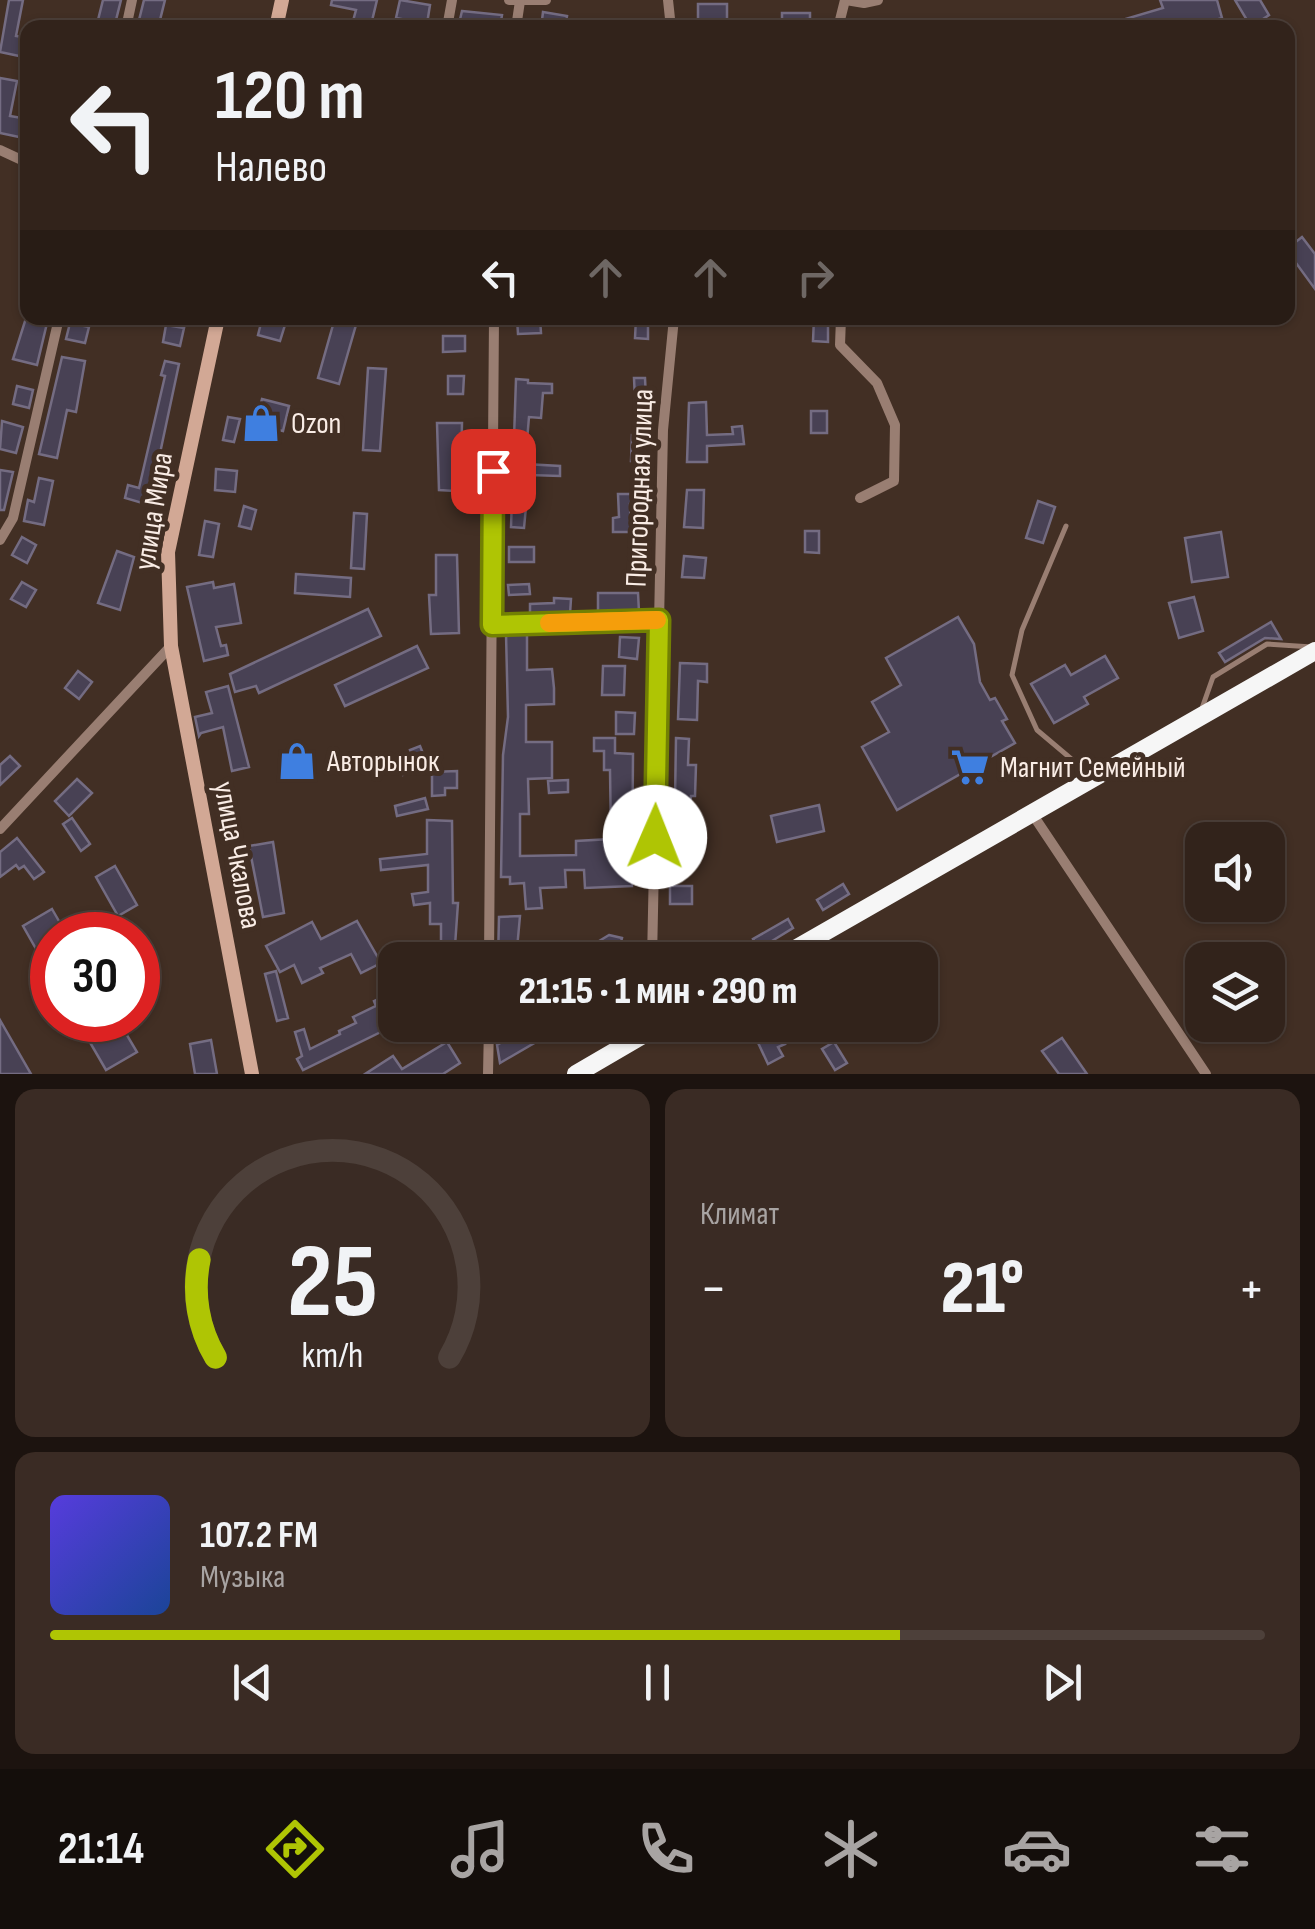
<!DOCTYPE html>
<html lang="ru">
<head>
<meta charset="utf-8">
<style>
  body { margin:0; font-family:"Sofia Sans Condensed",sans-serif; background:#3a2b24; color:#f1f3f6; height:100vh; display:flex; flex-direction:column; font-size:38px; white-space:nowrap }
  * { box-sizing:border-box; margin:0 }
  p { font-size:32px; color:#a8a4a3 }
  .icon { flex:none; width:55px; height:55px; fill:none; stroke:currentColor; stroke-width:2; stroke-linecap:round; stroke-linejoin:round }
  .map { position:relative; height:1074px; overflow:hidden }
  .drawer { display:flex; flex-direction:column; gap:15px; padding:15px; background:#1c130f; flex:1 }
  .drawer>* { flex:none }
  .hud { position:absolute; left:20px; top:20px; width:1275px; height:305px; border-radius:20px; box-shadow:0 2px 8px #0004,0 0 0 2px #4d403a; background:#32231b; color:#f1f3f6; overflow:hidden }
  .tools { position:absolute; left:1185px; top:822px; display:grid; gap:20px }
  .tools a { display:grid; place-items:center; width:100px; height:100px; border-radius:20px; background:#32231b; box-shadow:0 2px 8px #0004,0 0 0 2px #4d403a; font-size:50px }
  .speed { position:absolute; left:30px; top:912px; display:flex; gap:20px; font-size:50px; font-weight:700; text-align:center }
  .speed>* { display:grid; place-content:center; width:130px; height:130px; border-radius:50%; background:#32231b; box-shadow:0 2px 8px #0004,0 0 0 2px #4d403a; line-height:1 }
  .speed .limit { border:15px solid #d22; background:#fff; color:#111 }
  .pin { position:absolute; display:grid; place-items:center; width:85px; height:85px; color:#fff; margin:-42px; border-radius:20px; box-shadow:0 5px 15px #0006 }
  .me { position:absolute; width:110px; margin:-55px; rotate:1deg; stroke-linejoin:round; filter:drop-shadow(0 0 8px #0008) }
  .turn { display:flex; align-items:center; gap:35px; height:210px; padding:0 30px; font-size:45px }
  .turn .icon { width:130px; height:130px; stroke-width:2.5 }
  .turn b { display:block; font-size:70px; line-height:85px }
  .lanes { display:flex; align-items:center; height:95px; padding:0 30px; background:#0003; justify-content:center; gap:50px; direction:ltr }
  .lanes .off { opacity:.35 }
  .big { font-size:75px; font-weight:800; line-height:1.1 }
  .drawer .card { flex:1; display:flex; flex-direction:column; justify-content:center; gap:15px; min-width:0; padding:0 35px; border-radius:20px; background:#3a2b24 }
  .drawer .dial { align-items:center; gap:0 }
  .dial svg { height:260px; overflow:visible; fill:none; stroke:#4d403a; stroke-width:7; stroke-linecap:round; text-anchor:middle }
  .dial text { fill:#f1f3f6; stroke:none }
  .song { display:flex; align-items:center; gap:30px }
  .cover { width:120px; height:120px; border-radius:15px; background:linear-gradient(135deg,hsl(250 70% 55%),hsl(220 70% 35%)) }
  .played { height:10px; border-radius:5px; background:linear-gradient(90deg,#afc504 70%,#4d403a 70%) }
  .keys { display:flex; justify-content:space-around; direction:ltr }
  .heat { display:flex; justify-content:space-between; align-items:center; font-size:55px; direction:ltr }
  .drawer .tiles { flex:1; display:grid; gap:15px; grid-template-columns:1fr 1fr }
  .card:last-child { grid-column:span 2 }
  .trip { position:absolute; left:378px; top:942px; width:560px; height:100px; border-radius:20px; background:#32231b; box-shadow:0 2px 8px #0004,0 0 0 2px #4d403a; font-weight:800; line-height:100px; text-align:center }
  .tab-bar { display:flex; height:160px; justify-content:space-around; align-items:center; background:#140e0b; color:#a8a4a3 }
  .tab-bar .icon { width:70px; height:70px }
  .tab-bar .selected { color:#afc504 }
  .tab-bar b { font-size:45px; color:#f1f3f6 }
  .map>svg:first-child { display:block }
  .building { fill:#484154; stroke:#746c82; stroke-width:2.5 }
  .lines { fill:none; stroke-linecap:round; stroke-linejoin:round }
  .lane { stroke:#997e72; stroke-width:5 }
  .street { stroke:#997e72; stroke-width:10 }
  .secondary { stroke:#d2a895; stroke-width:14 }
  .highway { stroke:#f6f6f6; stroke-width:18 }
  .route-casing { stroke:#728003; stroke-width:25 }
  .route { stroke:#afc504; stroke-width:18 }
  .slow { stroke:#f59e0b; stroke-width:18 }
  .labels { text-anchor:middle; stroke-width:10; stroke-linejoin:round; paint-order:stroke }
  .poi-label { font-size:30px; fill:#f9ece5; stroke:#422f24; text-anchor:start }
  .street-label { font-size:30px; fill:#f9ece5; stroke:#422f24 }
</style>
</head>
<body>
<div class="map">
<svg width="1315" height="1074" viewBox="0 0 1315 1074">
  <rect width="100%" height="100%" fill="#422f24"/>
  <!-- building -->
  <g class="building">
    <polygon points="9,0 23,0 16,36 22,37 19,56 0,52"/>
    <polygon points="103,0 121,0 114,28 96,28"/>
    <polygon points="144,0 165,0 158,28 138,24"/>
    <polygon points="332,0 377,0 371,25 353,21 356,10 331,5"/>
    <polygon points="400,0 430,5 427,24 396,18"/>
    <polygon points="1160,0 1217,0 1222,18 1191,28 1106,28 1105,25 1163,8"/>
    <polygon points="1235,0 1260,0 1269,15 1251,27"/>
    <rect x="698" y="4" width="29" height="16"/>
    <polygon points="462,11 502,15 500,28 458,28"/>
    <polygon points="543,12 567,16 565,28 541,28"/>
    <rect x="782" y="13" width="28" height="11"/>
    <polygon points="0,78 17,81 10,116 22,118 19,137 0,133"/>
    <polygon points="1302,237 1315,254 1315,289 1288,252 1288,248"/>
    <polygon points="26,318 48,319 37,365 13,359"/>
    <polygon points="335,318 358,318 339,384 318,378"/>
    <polygon points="517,318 540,318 541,333 518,334"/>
    <polygon points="636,318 648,318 648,339 635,338"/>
    <polygon points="814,318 828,318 828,342 813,341"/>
    <polygon points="262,319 285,325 280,341 258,335"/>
    <polygon points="70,323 89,327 85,343 66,339"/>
    <polygon points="166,325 184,328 180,346 163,342"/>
    <polygon points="443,336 465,336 465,351 443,352"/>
    <polygon points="62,357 85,361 76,412 67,410 57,458 39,454"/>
    <polygon points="165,361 179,364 149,505 125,498 128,485 139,488 165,376 161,375"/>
    <polygon points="368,368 386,369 380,451 363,450"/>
    <polygon points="448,376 464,376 463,394 448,394"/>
    <polygon points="634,378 645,378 646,399 635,400"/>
    <polygon points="516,379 528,380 528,383 552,384 552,393 543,393 541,418 529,417 525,464 560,466 560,476 529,475 524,528 511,527"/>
    <polygon points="17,386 33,390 29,408 13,404"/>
    <polygon points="262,399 289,406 283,431 255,425"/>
    <polygon points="706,402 707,435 733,434 732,427 742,426 744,444 707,446 707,462 687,462 689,403"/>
    <rect x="811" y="411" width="16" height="22"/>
    <polygon points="228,417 240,419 234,442 223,440"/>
    <polygon points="2,421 23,427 16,453 0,449"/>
    <polygon points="437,423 462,423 461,465 457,465 455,491 439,490"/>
    <polygon points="632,435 645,435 644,462 631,461"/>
    <polygon points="216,469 237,471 235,492 215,490"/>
    <polygon points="0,470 13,472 4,510 0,510"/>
    <polygon points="39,478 53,481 44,525 24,521 28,500 34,502"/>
    <polygon points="687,490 704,490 703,528 684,527"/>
    <polygon points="618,494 636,494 636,504 630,504 631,532 613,532 613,518 619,517"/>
    <polygon points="1038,501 1055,507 1043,543 1026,538"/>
    <polygon points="244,506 256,510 251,529 239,526"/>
    <polygon points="354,513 367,514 364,569 351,568"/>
    <polygon points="205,521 219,524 213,557 199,555"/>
    <polygon points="805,531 819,531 819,553 805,552"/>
    <polygon points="1221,532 1228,577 1192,582 1185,538"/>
    <polygon points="22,537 36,545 27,563 12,555"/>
    <rect x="631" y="540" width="10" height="21"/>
    <rect x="509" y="547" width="25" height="15"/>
    <polygon points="117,551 134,557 120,610 98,603"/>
    <polygon points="436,555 457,555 459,633 431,634 429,595 436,595"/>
    <polygon points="684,556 706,558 704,578 682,577"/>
    <polygon points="296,574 351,578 350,597 295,593"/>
    <polygon points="22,582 36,590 26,607 11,599"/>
    <polygon points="213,582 214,588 234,584 241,623 216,627 221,646 226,645 228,655 204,661 187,587"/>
    <polygon points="529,584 530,594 509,595 508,585"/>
    <polygon points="598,593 638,593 639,612 598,612"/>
    <polygon points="1194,597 1203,631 1179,638 1169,603"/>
    <polygon points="554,598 571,599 570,614 530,615 530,604 554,603"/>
    <polygon points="368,609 381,636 259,693 256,686 235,692 230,674"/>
    <polygon points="958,617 974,644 980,682 990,700 995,698 1007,719 1002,721 1015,743 897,810 862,747 889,732 872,702 901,685 886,658"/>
    <polygon points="1271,622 1281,639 1265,638 1225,662 1219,653"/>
    <polygon points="506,634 527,634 527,670 552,669 554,688 554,704 526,705 526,742 552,742 552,778 528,779 529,814 520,814 520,856 576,855 576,841 611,839 610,770 604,770 604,751 594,751 594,738 615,738 615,753 633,754 632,886 585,888 584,870 565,870 566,887 540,888 542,908 526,909 524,883 510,884 510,877 501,877 503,755 508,717"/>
    <polygon points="620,637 639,638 637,659 619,657"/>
    <polygon points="417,646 428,668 345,706 335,685"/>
    <polygon points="1105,656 1118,678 1084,697 1088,704 1054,723 1031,684 1065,665 1071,675"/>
    <polygon points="680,663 707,664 707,682 698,681 697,720 678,719"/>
    <polygon points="603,666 625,666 624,695 602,695"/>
    <polygon points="78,671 92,682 79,699 65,688"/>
    <polygon points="228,686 249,767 232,771 223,727 201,733 199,736 195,717 212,713 206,692"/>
    <polygon points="616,712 635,713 634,734 616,734"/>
    <polygon points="676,738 689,739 688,765 696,765 695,796 691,796 688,833 699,834 698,863 674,862"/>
    <polygon points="420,746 428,766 403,775 399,764 413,758 410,750"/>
    <polygon points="10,756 20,766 0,785 0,765"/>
    <polygon points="457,771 457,788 445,788 445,795 432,796 432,772"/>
    <polygon points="77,779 92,793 69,816 55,801"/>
    <polygon points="568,780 568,792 549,793 548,781"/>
    <polygon points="425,798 428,809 397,816 395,806"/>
    <polygon points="235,804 239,823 224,826 220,807"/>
    <polygon points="819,805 824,831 777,842 771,816"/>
    <polygon points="72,818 90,844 81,851 63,824"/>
    <polygon points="427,820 452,821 453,903 458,903 454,960 425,960 425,944 441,944 441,924 430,924 430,903 414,905 412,894 428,892 428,865 381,870 380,859 427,854"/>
    <polygon points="17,838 44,872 34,879 24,866 19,869 16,865 0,877 0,852"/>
    <polygon points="273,842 284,913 263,917 249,846"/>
    <polygon points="115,866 137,905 118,916 96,877"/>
    <polygon points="843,884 849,894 823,910 817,900"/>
    <rect x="670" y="886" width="22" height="18"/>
    <polygon points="52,909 67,935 52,935 52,977 23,926"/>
    <polygon points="520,916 516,960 498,960 499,917"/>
    <polygon points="788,919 793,928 759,949 753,939"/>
    <polygon points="357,921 381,963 361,973 351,954 320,968 323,973 302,983 294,965 280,972 266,946 312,922 321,939"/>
    <polygon points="99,922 107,935 77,935"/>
    <polygon points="609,935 622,938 619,951 605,949 612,960 599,960 591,946"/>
    <polygon points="276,971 288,1018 277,1021 265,974"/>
    <polygon points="395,991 395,1025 303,1070 297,1059 302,1056 295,1032 304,1029 310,1049 340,1034 339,1031 356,1023 353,1017 376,1006 374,1001"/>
    <polygon points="0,1020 31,1074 0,1074"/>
    <polygon points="77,1020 118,1020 137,1052 106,1070"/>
    <polygon points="773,1025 797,1025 780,1034 785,1044 778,1047 783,1056 768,1064 754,1034"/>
    <polygon points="527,1028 536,1042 500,1063 497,1045"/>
    <polygon points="1062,1038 1087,1074 1059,1074 1042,1051"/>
    <polygon points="211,1040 217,1074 195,1074 190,1044"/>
    <polygon points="447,1042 460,1063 443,1074 365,1074 393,1056 402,1069"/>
    <polygon points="834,1042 847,1063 835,1070 822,1049"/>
  </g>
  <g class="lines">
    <!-- lane -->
    <g class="lane">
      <polyline points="1066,526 1022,630 1012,675 1037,730 1088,773"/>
      <polyline points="1201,711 1213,677 1267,644 1312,647"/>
    </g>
    <!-- street -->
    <g class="street">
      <polyline points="509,0 546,0"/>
      <polyline points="668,0 671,28"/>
      <polyline points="846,0 864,3 878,0"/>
      <polyline points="126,28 132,0"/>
      <polyline points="447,28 452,0"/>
      <polyline points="516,28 520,1"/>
      <polyline points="838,28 845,0"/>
      <polyline points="0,150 28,163"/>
      <polyline points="841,318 840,345 877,383 895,425 894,481 860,498"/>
      <polyline points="0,540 13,518 59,318"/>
      <polyline points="492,625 659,620"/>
      <polyline points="1033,815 1206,1074"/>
      <polyline points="0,829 171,646"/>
      <polyline points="489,960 494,318"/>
      <polyline points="652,960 663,430 674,318"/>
      <polyline points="488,1074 489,1025"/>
    </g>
    <!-- secondary -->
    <g class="secondary">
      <polyline points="276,28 282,0"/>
      <polyline points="218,318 168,552 171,646 252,1074"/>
    </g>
    <!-- highway -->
    <g class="highway">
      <polyline points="776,960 1315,651"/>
      <polyline points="576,1074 660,1025"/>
    </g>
  </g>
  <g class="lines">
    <!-- route casing -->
    <g class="route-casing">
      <polyline id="route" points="493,471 492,625 659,620 655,837"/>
    </g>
    <!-- route -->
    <use href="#route" class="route"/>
    <!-- slow -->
    <polyline class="slow" points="549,623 657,620"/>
  </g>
  <!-- icons -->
  <defs>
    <g id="shop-bare" transform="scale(3)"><path d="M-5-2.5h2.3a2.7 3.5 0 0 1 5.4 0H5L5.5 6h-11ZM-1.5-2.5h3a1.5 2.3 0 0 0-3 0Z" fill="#3f7fe0" stroke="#422f24" stroke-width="2.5" paint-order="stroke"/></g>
    <g id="supermarket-bare" transform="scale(3)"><path d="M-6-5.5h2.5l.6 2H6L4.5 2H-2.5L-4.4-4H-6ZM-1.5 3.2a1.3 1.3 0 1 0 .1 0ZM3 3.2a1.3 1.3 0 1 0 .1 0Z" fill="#3f7fe0" stroke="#422f24" stroke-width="2.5" paint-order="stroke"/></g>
  </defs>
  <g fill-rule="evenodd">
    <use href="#shop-bare" x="261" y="423"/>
    <use href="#shop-bare" x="297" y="761"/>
    <use href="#supermarket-bare" x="970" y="767"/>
  </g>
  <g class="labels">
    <!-- poi labels -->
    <g class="poi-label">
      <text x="291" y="433">Ozon</text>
      <text x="327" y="771">Авторынок</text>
      <text x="1000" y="777">Магнит Семейный</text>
    </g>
    <!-- street labels -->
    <g class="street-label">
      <text transform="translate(639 488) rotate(-88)" y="10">Пригородная улица</text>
      <text transform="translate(153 511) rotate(-81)" y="10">улица Мира</text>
      <text transform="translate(238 855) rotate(79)" y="10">улица Чкалова</text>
    </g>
  </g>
</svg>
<div class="tools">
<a><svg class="icon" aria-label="sound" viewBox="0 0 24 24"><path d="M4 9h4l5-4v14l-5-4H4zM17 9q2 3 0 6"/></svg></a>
<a><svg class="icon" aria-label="layers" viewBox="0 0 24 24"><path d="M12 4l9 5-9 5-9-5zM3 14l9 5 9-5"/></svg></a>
</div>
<div class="speed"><div class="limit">30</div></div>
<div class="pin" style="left:493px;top:471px;background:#d93025"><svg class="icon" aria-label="arrive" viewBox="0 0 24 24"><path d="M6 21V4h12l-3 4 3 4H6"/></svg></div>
<svg class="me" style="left:655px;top:837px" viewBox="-20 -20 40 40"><circle r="19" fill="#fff"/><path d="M0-13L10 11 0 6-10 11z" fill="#afc504"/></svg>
<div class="trip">21:15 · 1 мин · 290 m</div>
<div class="hud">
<div class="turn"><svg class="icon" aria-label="left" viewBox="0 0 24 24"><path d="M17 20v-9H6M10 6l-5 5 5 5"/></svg><div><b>120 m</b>Налево</div></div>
<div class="lanes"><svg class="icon" aria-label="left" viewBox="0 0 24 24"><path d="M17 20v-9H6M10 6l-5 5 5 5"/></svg><svg class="icon off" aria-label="ahead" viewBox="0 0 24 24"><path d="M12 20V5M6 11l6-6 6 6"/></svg><svg class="icon off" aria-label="ahead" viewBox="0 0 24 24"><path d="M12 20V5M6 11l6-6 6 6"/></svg><svg class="icon off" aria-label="right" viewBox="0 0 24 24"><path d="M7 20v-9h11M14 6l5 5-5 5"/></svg></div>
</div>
</div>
<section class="drawer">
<div class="tiles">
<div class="card dial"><svg viewBox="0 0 100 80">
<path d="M14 69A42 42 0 1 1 86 69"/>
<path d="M14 69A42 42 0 0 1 9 39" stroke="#afc504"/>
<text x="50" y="56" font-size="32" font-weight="700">25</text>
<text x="50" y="72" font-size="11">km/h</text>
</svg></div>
<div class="card"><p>Климат</p>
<div class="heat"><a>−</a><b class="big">21°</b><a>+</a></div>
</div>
<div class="card">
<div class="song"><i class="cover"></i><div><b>107.2 FM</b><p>Музыка</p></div></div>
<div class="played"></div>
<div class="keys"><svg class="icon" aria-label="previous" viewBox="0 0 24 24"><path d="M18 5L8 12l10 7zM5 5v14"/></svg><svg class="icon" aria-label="pause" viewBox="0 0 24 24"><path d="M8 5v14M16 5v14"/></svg><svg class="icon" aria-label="next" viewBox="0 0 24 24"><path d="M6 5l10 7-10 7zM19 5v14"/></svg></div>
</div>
</div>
</section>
<nav class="tab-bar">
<b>21:14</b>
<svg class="icon selected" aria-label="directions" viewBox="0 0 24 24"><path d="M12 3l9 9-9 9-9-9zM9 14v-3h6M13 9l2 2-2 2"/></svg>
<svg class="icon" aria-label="music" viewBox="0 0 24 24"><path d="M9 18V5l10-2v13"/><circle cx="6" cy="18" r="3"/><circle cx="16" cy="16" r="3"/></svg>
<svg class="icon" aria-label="phone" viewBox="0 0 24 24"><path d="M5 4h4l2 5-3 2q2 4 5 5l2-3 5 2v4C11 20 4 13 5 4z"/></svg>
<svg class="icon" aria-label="climate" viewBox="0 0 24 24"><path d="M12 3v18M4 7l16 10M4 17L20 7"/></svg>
<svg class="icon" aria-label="car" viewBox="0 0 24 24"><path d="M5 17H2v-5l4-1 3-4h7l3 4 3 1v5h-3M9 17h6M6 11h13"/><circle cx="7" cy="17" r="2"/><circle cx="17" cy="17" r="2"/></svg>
<svg class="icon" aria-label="filters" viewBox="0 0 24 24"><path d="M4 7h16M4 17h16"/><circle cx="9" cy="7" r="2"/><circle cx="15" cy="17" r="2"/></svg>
</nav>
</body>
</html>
